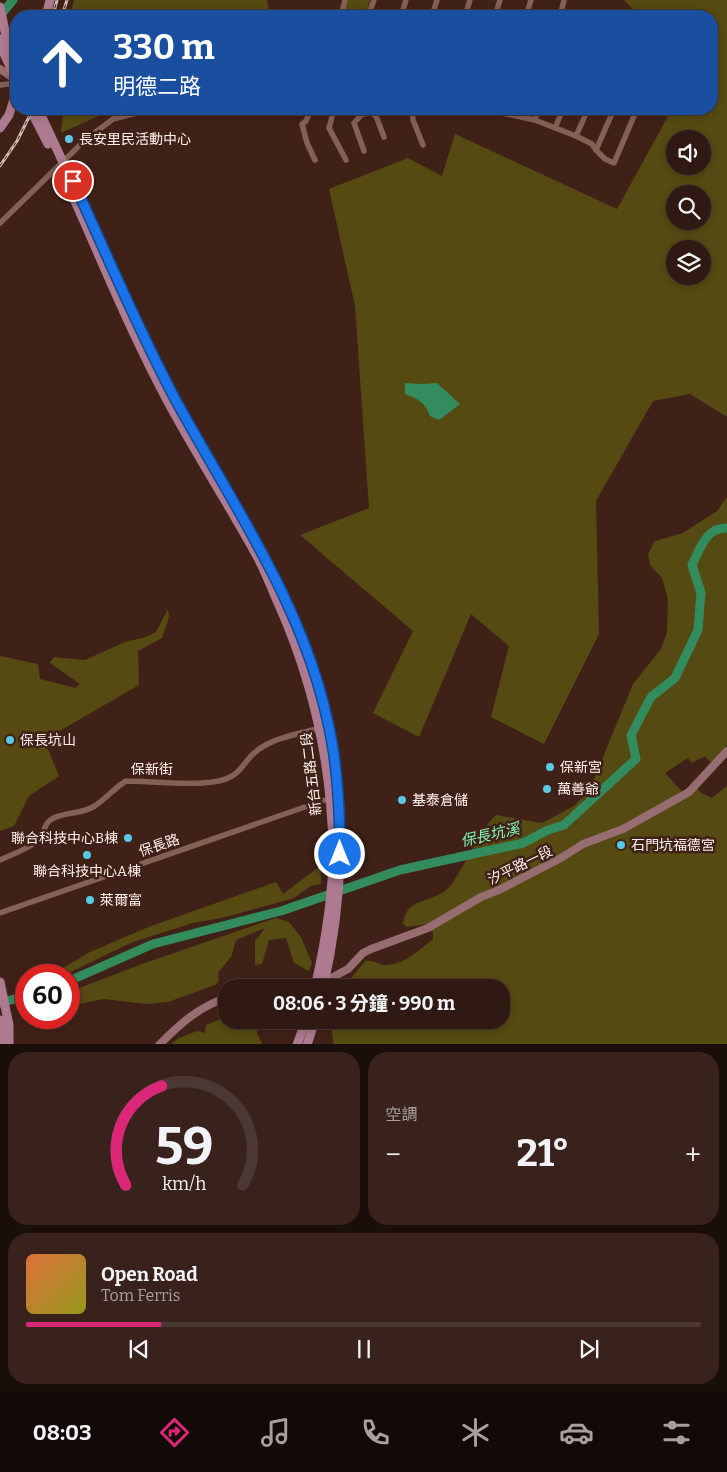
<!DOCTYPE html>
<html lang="zh-TW">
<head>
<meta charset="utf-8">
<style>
  body { margin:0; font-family:Bitter,"Noto Sans TC",serif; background:#38221b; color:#f1f3f6; height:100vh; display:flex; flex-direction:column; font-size:19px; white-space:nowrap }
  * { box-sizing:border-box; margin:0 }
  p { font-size:16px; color:#a8a09f }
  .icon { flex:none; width:28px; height:28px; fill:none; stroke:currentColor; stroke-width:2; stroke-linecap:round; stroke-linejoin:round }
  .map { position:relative; height:1044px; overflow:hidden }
  .side { display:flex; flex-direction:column; gap:8px; padding:8px; background:#1a0e0a; flex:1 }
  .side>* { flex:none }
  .hud { position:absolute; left:10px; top:10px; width:708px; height:105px; border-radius:20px; box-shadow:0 2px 8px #0003,0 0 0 1px #4b3832; background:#1a4fa0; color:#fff; overflow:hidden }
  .controls { position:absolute; left:666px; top:130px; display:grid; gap:10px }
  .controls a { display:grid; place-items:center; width:45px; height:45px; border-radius:50%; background:#301912; box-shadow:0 2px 8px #0003,0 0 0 1px #4b3832; font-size:25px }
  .speed { position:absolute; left:15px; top:964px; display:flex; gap:10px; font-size:25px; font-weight:700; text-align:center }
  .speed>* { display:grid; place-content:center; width:65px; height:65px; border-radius:50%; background:#301912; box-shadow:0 2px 8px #0003,0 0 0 1px #4b3832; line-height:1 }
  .speed .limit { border:8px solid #d22; background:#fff; color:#111 }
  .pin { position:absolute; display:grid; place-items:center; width:42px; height:42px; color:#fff; margin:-21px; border:2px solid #fff; border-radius:50%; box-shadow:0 1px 5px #0007 }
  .me { position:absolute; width:55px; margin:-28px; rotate:0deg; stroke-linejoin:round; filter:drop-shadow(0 0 4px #0008) }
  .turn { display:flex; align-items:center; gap:18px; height:105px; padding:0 20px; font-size:22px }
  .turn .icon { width:65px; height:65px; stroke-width:2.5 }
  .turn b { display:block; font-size:35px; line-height:42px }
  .big { font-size:38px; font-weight:700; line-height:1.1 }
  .side .card { flex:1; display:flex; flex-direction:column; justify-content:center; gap:8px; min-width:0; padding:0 18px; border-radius:20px; background:#38221b }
  .side .dial { align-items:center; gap:0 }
  .dial svg { height:130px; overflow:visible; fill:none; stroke:#4b3832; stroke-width:7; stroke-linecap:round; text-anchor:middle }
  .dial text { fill:#f1f3f6; stroke:none }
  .song { display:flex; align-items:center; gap:15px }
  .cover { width:60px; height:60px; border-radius:8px; background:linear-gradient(135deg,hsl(20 70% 55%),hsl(60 70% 35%)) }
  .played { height:5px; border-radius:2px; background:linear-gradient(90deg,#db2777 20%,#4b3832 20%) }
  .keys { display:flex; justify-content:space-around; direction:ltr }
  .heat { display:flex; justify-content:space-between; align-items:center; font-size:28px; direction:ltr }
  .side .tiles { flex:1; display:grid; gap:8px; grid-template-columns:1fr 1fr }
  .card:last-child { grid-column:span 2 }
  .trip { position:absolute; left:218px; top:979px; width:292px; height:50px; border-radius:20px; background:#301912; box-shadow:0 2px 8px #0003,0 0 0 1px #4b3832; font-weight:700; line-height:50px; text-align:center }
  .menu { display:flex; height:80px; justify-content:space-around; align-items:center; background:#130a07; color:#a8a09f }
  .menu .icon { width:35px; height:35px }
  .menu .active { color:#db2777 }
  .menu b { font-size:22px; color:#f1f3f6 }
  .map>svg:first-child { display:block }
  .green { fill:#554a12; fill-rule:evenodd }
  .water { fill:#338c5e }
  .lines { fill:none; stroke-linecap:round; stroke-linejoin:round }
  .river { stroke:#338c5e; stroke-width:9 }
  .street { stroke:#846055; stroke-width:5.5 }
  .secondary { stroke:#986d72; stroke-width:8 }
  .primary { stroke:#ad7a90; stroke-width:9 }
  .rail-casing { stroke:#cfbdb8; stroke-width:3 }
  .rail { stroke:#402118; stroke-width:1; stroke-dasharray:4; stroke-linecap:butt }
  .route-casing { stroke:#114b97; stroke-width:12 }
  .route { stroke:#1a73e8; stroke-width:9 }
  .poi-dot { fill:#59c8e5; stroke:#402118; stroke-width:2 }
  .labels { text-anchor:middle; stroke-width:5; stroke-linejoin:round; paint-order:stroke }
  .poi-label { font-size:14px; fill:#fef1ed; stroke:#402118; text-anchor:start }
  .street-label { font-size:14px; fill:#fef1ed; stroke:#402118 }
  .water-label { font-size:15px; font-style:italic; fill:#81f5b4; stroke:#402118 }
</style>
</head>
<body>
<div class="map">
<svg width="727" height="1045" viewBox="0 0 727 1045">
  <rect width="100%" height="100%" fill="#402118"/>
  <!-- green -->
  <g class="green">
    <polygon points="74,0 267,0 270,16 70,16"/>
    <polygon points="347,0 370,0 365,16 342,16"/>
    <path d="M624,0H727V417L690,394L653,401L596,501L599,634L544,744L491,717L509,646L471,614L419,737L373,713L413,631L300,535L369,508L355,306L329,189L408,158L442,176L455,134L617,209L672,109H711V16H639ZM675,139H702V166H675ZM675,194H702V221H675ZM675,249H702V276H675Z"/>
    <polygon points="63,109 114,109 61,133"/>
    <path d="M727,497V745L711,763L705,756L692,763L688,758L665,773L683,793L695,784L701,793L712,798L727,786V1044H335L333,1043L331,1020H501V988L344,987L365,961C374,960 377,964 384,965C403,966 419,950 433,939V933L428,924L407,927L403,924C406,897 429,904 446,890C451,886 455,879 458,874C471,854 479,831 496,815L542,823L574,806L590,789L633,684L661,649L667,632L668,599L662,578L650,565L648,554L655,541L683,533L717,511Z"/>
    <polygon points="168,609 169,617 162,638 138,651 139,685 44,740 59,776 29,796 14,826 0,831 0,656 38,664 40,679 75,688 80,684 50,663 54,657 85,660 125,642 146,637 156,632"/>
    <polygon points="321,868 321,884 311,886 294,898 226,917 193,923 133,942 64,975 51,975 90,952 151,926 276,882 283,894 316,869"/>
    <polygon points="276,918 289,922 301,937 312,963 309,971 294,963 286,938 269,940 262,964 255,965 255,941 265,928 236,940 231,957 218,973 219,981 215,985 168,1002 146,1004 104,999 69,1006 69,992 142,964"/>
    <polygon points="226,1017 226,1020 260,1020 257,1033 262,1044 171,1044 179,1038 197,1031 205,1033 206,1025"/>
  </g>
  <!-- water -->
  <path class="water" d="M405,383L422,384L437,383L460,404L439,420L430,416C425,402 418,399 405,394Z"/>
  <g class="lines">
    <!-- river -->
    <g class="river">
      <polyline points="0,16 13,0"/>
      <path d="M69,981L153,944L281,911L400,870L523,843L548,830L564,825L636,759L631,735L651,697L675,678L698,630L701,593L692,565C700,549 706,527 727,528"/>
      <polyline points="0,1003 26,996"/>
    </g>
    <!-- street -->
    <g class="street">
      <polyline points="341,16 345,0"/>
      <polyline points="368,16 374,0"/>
      <polyline points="401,16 406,0"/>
      <polyline points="432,16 437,0"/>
      <polyline points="465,16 470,0"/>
      <polyline points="495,16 500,0"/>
      <polyline points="526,16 531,0"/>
      <polyline points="560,16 564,0"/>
      <polyline points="0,85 16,83"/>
      <polyline points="311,109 306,121 302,124 307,143 315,160"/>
      <polyline points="334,109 329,128 346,160"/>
      <polyline points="354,109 362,114"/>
      <polyline points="412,109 413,120 423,145"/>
      <polyline points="483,109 535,120 576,136 592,144 596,150 605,159 614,163 637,109"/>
      <polyline points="413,113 422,109"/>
      <polyline points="362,114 354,123 364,151"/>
      <polyline points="362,114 371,113 376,116 384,137"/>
      <polyline points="535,120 538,109"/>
      <polyline points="555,128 563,109"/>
      <polyline points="576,136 588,109"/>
      <polyline points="596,150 614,109"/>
      <polyline points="0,223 81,144 97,131 113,119 152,109"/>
      <path d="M0,860C11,855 33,847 41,838C45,831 44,823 52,819C63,812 81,814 93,807C105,800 114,788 126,781C151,781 207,788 228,778C240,773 244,763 252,755C269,738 295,735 316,729"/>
      <polyline points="0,913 325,800"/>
    </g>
    <!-- secondary -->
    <g class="secondary">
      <polyline points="0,69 16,80"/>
      <polyline points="322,983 348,969 363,953 371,949 428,928 481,897 499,890 561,858 583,844 623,829 689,792 727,751"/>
      <path d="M159,1045C179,1025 198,1007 226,998"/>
    </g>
    <!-- primary -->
    <g class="primary">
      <polyline points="0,7 8,46 16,64"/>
      <polyline points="46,16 50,0"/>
      <polyline points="0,39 2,49 16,80"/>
      <polyline points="30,109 48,144"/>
      <path d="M38,109C83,203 124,300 172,393C190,427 208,460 227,493C240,515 255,536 266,558C292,611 316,665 329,723C347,809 343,902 323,988"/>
      <polyline points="0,128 9,115 16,93"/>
      <path d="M74,199C104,266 132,335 167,400C196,454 229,505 258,558C266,573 272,590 279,605C314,684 332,766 333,853C333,898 325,944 315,988"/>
      <polyline points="0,982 9,1025 9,1045"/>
      <polyline points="0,1020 3,1045"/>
      <polyline points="297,1045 306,1020"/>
      <polyline points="307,1045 315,1020"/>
    </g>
    <!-- rail casing -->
    <g class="rail-casing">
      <g id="rail">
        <polyline points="53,16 57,0"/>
        <polyline points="62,16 67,0"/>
        <polyline points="0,166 17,141 33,109"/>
      </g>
    </g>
    <!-- rail -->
    <use href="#rail" class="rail"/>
  </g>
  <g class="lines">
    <!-- route casing -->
    <g class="route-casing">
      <path id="route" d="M73,181C106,253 137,327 174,397C231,502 303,604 328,723C338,766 340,810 340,854"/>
    </g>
    <!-- route -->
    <use href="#route" class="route"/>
  </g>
  <!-- markers -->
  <g class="poi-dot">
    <circle cx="69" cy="139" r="5"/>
    <circle cx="10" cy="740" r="5"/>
    <circle cx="550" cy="767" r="5"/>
    <circle cx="547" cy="789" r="5"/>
    <circle cx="402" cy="800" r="5"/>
    <circle cx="128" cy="838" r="5"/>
    <circle cx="621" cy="845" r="5"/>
    <circle cx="87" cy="855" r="5"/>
    <circle cx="90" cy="900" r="5"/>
  </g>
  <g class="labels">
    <!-- poi labels -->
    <g class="poi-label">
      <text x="79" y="144">長安里民活動中心</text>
      <text x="20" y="745">保長坑山</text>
      <text x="560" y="772">保新宮</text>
      <text x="557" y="794">萬善爺</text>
      <text x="412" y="805">基泰倉儲</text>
      <text x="118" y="843" text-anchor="end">聯合科技中心B棟</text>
      <text x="631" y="850">石門坑福德宮</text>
      <text x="87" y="876" text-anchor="middle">聯合科技中心A棟</text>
      <text x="100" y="905">萊爾富</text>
    </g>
    <!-- street labels -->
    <g class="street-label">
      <text x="152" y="774">保新街</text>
      <text transform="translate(311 774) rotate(-97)" y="5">新台五路二段</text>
      <text transform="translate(159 845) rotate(-19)" y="5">保長路</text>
      <text transform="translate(520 865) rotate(-26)" y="5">汐平路一段</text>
    </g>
    <!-- water labels -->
    <g class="water-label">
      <text transform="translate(490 835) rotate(-13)" y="5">保長坑溪</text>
    </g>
  </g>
</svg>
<div class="controls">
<a><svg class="icon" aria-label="sound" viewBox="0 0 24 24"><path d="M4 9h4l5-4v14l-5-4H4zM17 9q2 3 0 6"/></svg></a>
<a><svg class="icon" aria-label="search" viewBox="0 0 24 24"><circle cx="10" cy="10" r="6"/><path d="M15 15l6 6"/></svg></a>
<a><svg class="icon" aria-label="layers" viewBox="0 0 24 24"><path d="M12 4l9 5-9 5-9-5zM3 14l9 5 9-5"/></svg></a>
</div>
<div class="speed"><div class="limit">60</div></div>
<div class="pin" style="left:73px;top:181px;background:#d93025"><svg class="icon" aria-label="arrive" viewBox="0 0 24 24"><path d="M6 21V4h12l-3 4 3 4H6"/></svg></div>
<svg class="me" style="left:340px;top:854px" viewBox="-20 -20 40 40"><circle r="17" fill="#1a73e8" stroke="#fff" stroke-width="3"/><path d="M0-11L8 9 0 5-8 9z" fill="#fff"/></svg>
<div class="trip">08:06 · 3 分鐘 · 990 m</div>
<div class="hud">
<div class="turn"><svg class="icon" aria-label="ahead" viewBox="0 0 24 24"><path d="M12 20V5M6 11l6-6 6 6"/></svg><div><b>330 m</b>明德二路</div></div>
</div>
</div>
<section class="side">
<div class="tiles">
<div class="card dial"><svg viewBox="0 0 100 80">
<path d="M14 69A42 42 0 1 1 86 69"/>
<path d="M14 69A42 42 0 0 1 36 8" stroke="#db2777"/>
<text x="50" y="56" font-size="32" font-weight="700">59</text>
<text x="50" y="72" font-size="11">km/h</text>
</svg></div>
<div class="card"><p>空調</p>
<div class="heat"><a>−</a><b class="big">21°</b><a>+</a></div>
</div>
<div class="card">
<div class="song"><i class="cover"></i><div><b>Open Road</b><p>Tom Ferris</p></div></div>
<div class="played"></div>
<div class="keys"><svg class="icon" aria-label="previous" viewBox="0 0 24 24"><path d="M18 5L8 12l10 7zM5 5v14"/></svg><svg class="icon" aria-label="pause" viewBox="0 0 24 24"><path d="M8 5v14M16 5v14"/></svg><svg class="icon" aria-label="next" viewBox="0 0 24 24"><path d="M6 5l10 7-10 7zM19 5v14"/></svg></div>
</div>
</div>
</section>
<nav class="menu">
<b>08:03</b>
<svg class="icon active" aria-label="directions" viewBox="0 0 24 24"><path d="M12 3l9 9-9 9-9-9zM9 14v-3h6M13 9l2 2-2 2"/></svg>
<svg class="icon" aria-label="music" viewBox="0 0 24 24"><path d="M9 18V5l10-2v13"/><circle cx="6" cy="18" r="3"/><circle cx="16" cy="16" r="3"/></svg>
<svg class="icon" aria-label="phone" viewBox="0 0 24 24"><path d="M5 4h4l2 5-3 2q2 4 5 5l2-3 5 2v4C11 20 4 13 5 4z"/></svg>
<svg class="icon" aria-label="climate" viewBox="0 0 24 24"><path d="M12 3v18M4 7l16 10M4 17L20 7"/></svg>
<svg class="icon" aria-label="car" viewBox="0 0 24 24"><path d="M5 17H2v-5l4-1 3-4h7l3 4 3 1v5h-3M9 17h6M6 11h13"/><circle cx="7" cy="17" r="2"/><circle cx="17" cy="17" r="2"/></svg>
<svg class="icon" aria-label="filters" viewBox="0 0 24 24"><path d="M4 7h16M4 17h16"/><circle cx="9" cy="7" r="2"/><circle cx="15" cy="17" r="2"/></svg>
</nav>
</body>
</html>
